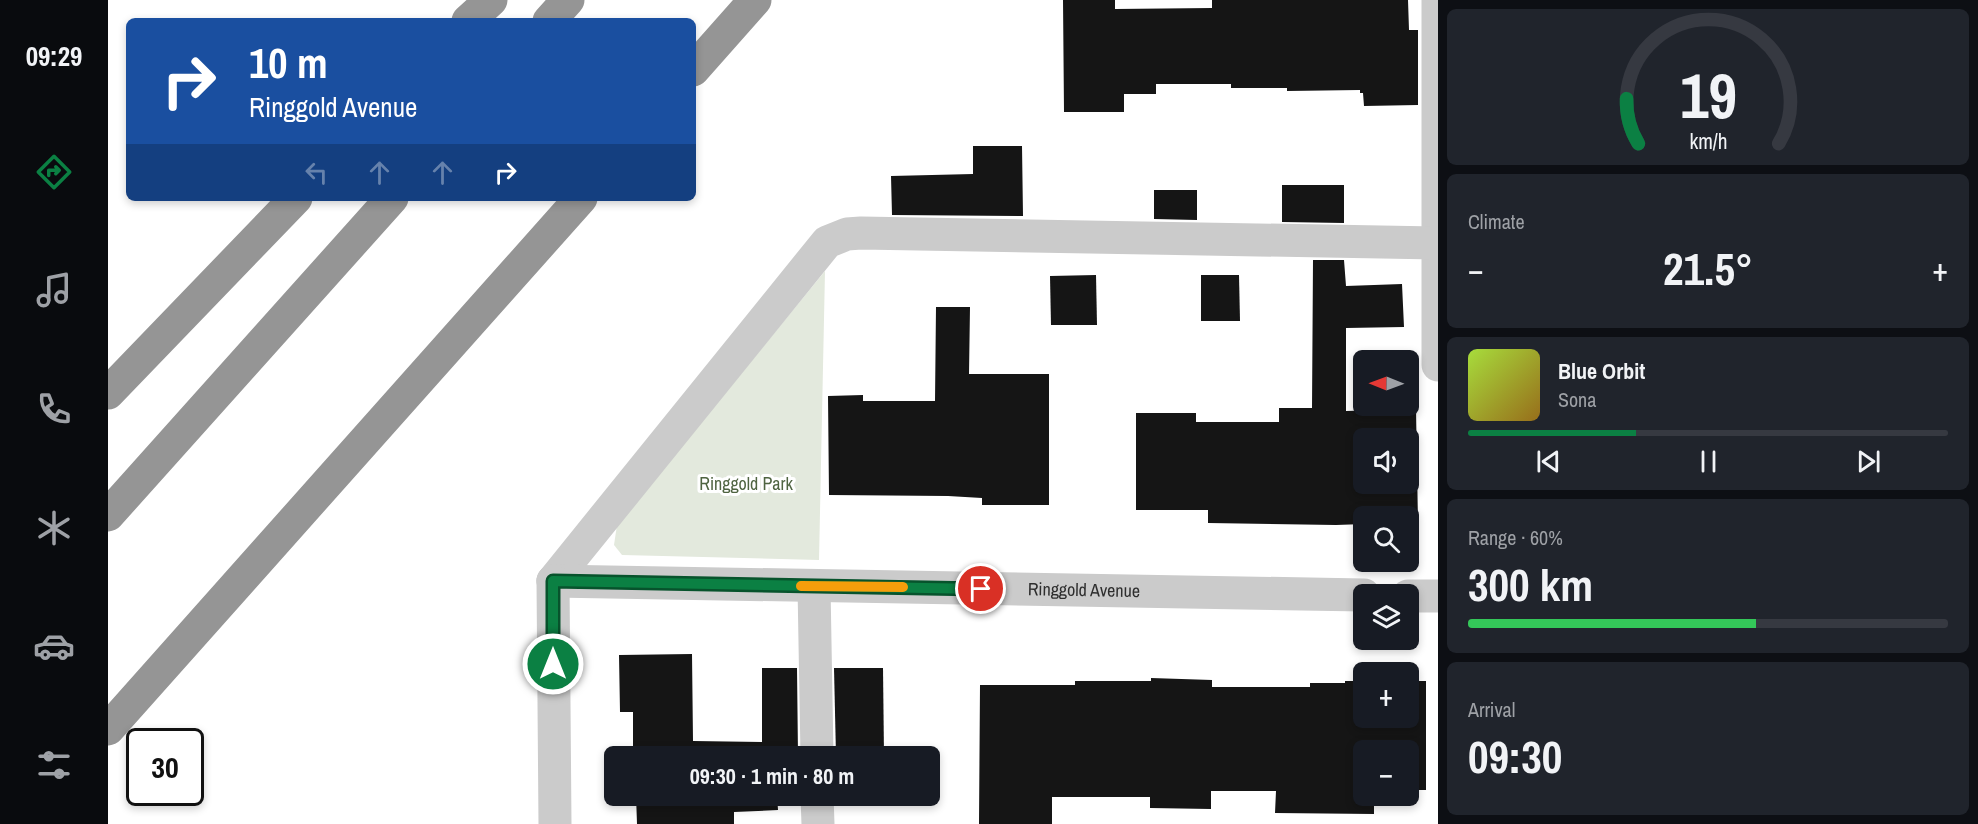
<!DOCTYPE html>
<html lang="en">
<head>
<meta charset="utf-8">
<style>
  body { margin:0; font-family:"Archivo Narrow",sans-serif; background:#20242c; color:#f1f3f6; height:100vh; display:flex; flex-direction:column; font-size:22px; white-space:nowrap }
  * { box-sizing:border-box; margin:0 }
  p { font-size:20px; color:#9ea1a6 }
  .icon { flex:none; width:33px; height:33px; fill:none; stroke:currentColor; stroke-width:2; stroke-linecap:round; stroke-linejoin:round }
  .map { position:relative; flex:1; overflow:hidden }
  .side { display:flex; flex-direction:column; gap:9px; padding:9px; background:#0d0f14; width:540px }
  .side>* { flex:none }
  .guide { position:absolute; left:18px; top:18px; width:570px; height:183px; border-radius:9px; box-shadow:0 3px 9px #0003; background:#1a4fa0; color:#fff; overflow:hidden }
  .needle { width:39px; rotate:271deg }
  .buttons { position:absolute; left:1245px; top:350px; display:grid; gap:12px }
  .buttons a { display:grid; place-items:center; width:66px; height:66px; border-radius:9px; background:#171b24; box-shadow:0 3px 9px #0003; font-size:30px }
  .speed { position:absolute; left:18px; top:728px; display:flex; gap:12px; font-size:30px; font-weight:700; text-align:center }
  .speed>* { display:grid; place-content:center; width:78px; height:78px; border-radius:50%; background:#171b24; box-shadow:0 3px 9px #0003; line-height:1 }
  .speed .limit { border:3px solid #111; border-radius:9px; background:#fff; color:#111 }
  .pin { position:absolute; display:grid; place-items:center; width:51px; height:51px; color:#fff; margin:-26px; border:3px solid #fff; border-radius:50%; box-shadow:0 2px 6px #0007 }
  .me { position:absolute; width:66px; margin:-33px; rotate:0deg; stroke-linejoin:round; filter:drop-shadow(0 0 4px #0008) }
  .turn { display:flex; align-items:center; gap:21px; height:126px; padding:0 24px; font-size:27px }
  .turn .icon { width:78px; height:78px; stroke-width:2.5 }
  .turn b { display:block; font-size:42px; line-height:51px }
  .lanes { display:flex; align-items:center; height:57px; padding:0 24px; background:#0003; justify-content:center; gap:30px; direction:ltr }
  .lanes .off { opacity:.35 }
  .big { font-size:45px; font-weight:700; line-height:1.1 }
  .side .tile { flex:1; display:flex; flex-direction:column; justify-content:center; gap:9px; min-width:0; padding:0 21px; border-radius:9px; background:#20242c }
  .side .dial { align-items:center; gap:0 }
  .dial svg { height:156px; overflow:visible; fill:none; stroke:#363941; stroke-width:7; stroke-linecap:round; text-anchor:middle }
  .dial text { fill:#f1f3f6; stroke:none }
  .song { display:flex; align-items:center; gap:18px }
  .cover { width:72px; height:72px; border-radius:9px; background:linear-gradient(135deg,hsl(80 70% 55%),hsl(40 70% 35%)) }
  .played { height:6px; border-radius:3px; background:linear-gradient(90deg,#0b8043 35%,#363941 35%) }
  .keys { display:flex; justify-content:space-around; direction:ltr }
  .heat { display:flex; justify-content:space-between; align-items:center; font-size:33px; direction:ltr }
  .charge { height:9px; border-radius:4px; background:linear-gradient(90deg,#34c759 60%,#363941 0) }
  .trip { position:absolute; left:496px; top:746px; width:336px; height:60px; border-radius:9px; background:#171b24; box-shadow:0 3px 9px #0003; font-weight:700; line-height:60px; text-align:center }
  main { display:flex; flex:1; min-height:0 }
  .dock { display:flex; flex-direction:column; width:108px; justify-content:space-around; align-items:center; background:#090b0e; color:#9ea1a6 }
  .dock .icon { width:42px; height:42px }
  .dock .selected { color:#0b8043 }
  .dock b { font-size:27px; color:#f1f3f6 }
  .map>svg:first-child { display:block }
  .green { fill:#e3e9dd }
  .building { fill:#151515; fill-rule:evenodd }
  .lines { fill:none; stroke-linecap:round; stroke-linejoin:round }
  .minor { stroke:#cbcbcb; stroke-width:33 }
  .highway { stroke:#959595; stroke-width:33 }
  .route-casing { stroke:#07532c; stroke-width:15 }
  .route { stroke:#0b8043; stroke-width:10 }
  .slow { stroke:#f59e0b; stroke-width:10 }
  .labels { text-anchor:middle; stroke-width:6; stroke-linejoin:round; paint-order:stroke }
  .park-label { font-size:18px; fill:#4f6441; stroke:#fff }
  .street-label { font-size:18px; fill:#2e2e2e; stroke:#fff }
</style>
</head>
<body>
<main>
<nav class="dock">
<b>09:29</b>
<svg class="icon selected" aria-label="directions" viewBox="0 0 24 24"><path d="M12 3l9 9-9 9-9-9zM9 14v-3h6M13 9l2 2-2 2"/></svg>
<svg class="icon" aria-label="music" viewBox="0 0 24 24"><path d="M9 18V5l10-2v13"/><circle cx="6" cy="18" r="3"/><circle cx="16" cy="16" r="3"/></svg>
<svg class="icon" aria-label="phone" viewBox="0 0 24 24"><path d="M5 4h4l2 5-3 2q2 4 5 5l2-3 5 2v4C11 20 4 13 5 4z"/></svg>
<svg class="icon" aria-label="climate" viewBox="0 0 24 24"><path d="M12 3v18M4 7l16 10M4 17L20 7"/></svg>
<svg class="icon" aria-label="car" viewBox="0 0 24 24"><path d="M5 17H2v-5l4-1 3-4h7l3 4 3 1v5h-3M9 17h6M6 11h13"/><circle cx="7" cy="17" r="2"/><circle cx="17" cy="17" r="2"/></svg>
<svg class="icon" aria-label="filters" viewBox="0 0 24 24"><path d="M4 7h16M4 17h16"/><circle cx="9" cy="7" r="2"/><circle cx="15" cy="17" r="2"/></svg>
</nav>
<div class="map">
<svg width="1330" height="824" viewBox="0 0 1330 824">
  <rect width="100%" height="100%" fill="#fff"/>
  <!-- green -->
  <polygon class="green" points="717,271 711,560 514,555 506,545 509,525"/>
  <!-- building -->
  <g class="building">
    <polygon points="955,0 1007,0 1007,9 1104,8 1104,0 1300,0 1301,30 1310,30 1310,105 1256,106 1255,93 1252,93 1252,90 1179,91 1179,88 1123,88 1123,84 1048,84 1048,94 1016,94 1016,112 956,112"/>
    <polygon points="865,146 914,146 915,216 784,215 783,176 865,174"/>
    <polygon points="1174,185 1236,185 1236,223 1174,222"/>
    <polygon points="1046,190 1089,190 1089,220 1046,219"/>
    <path d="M1205,260H1236L1238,286L1294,284L1296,327L1238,328V411L1308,409L1310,523H1300V516H1256V524L1228,525L1100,523V510H1028V413H1088V422H1171V408H1204ZM1256,438H1300V483H1256Z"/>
    <polygon points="988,275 989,325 943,325 942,276"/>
    <polygon points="1093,275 1131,275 1132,321 1093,321"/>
    <polygon points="828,307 862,307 861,374 941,374 941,505 874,505 874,498 840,496 721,495 720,396 755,395 755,401 827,401"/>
    <polygon points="584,654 585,741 654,742 654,668 689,668 690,756 525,756 525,712 512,712 511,655"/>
    <polygon points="726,668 775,668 776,756 728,756"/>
    <polygon points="1043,678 1104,680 1104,687 1202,687 1202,683 1237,683 1237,681 1256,681 1256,717 1300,717 1300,681 1318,681 1318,790 1300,790 1300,750 1256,750 1256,795 1266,795 1266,814 1167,813 1168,791 1103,791 1103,809 1042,808 1042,797 944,797 944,824 871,824 872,685 967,685 967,681 1043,681"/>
    <polygon points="528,795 669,795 670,810 626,812 626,824 529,824"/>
  </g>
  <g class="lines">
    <!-- minor -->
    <g class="minor">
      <polyline points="1330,0 1330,365"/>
      <polyline points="445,581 719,242 739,234 753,233 1329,243"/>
      <path id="s1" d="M445,581L1256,595"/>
      <polyline points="445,581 447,824"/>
      <polyline points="706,586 709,756"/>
      <polyline points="1300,596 1330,596"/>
      <polyline points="709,795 710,824"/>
    </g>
    <!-- highway -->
    <g class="highway">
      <polyline points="360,21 383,0"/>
      <polyline points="441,21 460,0"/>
      <polyline points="585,70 647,0"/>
      <polyline points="0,393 188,198"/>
      <polyline points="0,515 284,198"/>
      <polyline points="0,729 473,198"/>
    </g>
  </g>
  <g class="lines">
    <!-- route casing -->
    <g class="route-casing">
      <polyline id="route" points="445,664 445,581 873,589"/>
    </g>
    <!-- route -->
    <use href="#route" class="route"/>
    <!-- slow -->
    <polyline class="slow" points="693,586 795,587"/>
  </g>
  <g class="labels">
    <!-- park labels -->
    <g class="park-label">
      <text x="638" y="490">Ringgold Park</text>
    </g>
    <!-- street labels -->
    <g class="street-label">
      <text dy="6" stroke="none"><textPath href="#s1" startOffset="531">Ringgold Avenue</textPath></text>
    </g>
  </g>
</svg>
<div class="buttons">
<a><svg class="needle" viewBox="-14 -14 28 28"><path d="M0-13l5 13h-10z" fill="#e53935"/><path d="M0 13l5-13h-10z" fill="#9ea1a6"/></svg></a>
<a><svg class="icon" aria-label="sound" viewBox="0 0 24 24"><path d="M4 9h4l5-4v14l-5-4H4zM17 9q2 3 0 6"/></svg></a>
<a><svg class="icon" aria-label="search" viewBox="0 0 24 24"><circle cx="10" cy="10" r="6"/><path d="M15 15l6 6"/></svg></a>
<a><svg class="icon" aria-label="layers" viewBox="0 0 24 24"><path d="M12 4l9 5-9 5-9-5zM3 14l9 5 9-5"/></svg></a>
<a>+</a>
<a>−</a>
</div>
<div class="speed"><div class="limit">30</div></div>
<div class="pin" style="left:873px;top:589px;background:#d93025"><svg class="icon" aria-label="arrive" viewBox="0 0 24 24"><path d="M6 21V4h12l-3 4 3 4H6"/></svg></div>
<svg class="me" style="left:445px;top:664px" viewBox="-20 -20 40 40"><circle r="17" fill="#0b8043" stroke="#fff" stroke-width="3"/><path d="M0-11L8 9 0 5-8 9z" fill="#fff"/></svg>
<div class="trip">09:30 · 1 min · 80 m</div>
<div class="guide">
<div class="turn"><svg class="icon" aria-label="right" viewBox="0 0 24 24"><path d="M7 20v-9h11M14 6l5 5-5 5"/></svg><div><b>10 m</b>Ringgold Avenue</div></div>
<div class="lanes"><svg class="icon off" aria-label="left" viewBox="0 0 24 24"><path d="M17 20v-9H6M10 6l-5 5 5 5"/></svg><svg class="icon off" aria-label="ahead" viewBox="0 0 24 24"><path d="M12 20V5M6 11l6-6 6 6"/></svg><svg class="icon off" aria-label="ahead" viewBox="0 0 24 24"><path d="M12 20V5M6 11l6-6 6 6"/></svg><svg class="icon" aria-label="right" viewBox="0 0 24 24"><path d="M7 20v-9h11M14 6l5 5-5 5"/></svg></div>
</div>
</div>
<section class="side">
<div class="tile dial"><svg viewBox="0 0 100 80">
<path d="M14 69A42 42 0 1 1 86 69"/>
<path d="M14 69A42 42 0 0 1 8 46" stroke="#0b8043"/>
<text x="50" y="56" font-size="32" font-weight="700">19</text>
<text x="50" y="72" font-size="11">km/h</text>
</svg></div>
<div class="tile"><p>Climate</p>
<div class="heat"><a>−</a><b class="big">21.5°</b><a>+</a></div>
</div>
<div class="tile">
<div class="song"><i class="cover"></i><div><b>Blue Orbit</b><p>Sona</p></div></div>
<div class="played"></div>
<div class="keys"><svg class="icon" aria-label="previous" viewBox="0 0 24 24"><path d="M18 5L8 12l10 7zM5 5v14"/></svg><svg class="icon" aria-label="pause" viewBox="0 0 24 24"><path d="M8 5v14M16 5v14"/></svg><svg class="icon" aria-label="next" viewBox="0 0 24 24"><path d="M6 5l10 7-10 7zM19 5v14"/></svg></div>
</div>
<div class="tile"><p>Range · 60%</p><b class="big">300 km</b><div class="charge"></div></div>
<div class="tile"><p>Arrival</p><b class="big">09:30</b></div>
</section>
</main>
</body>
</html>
